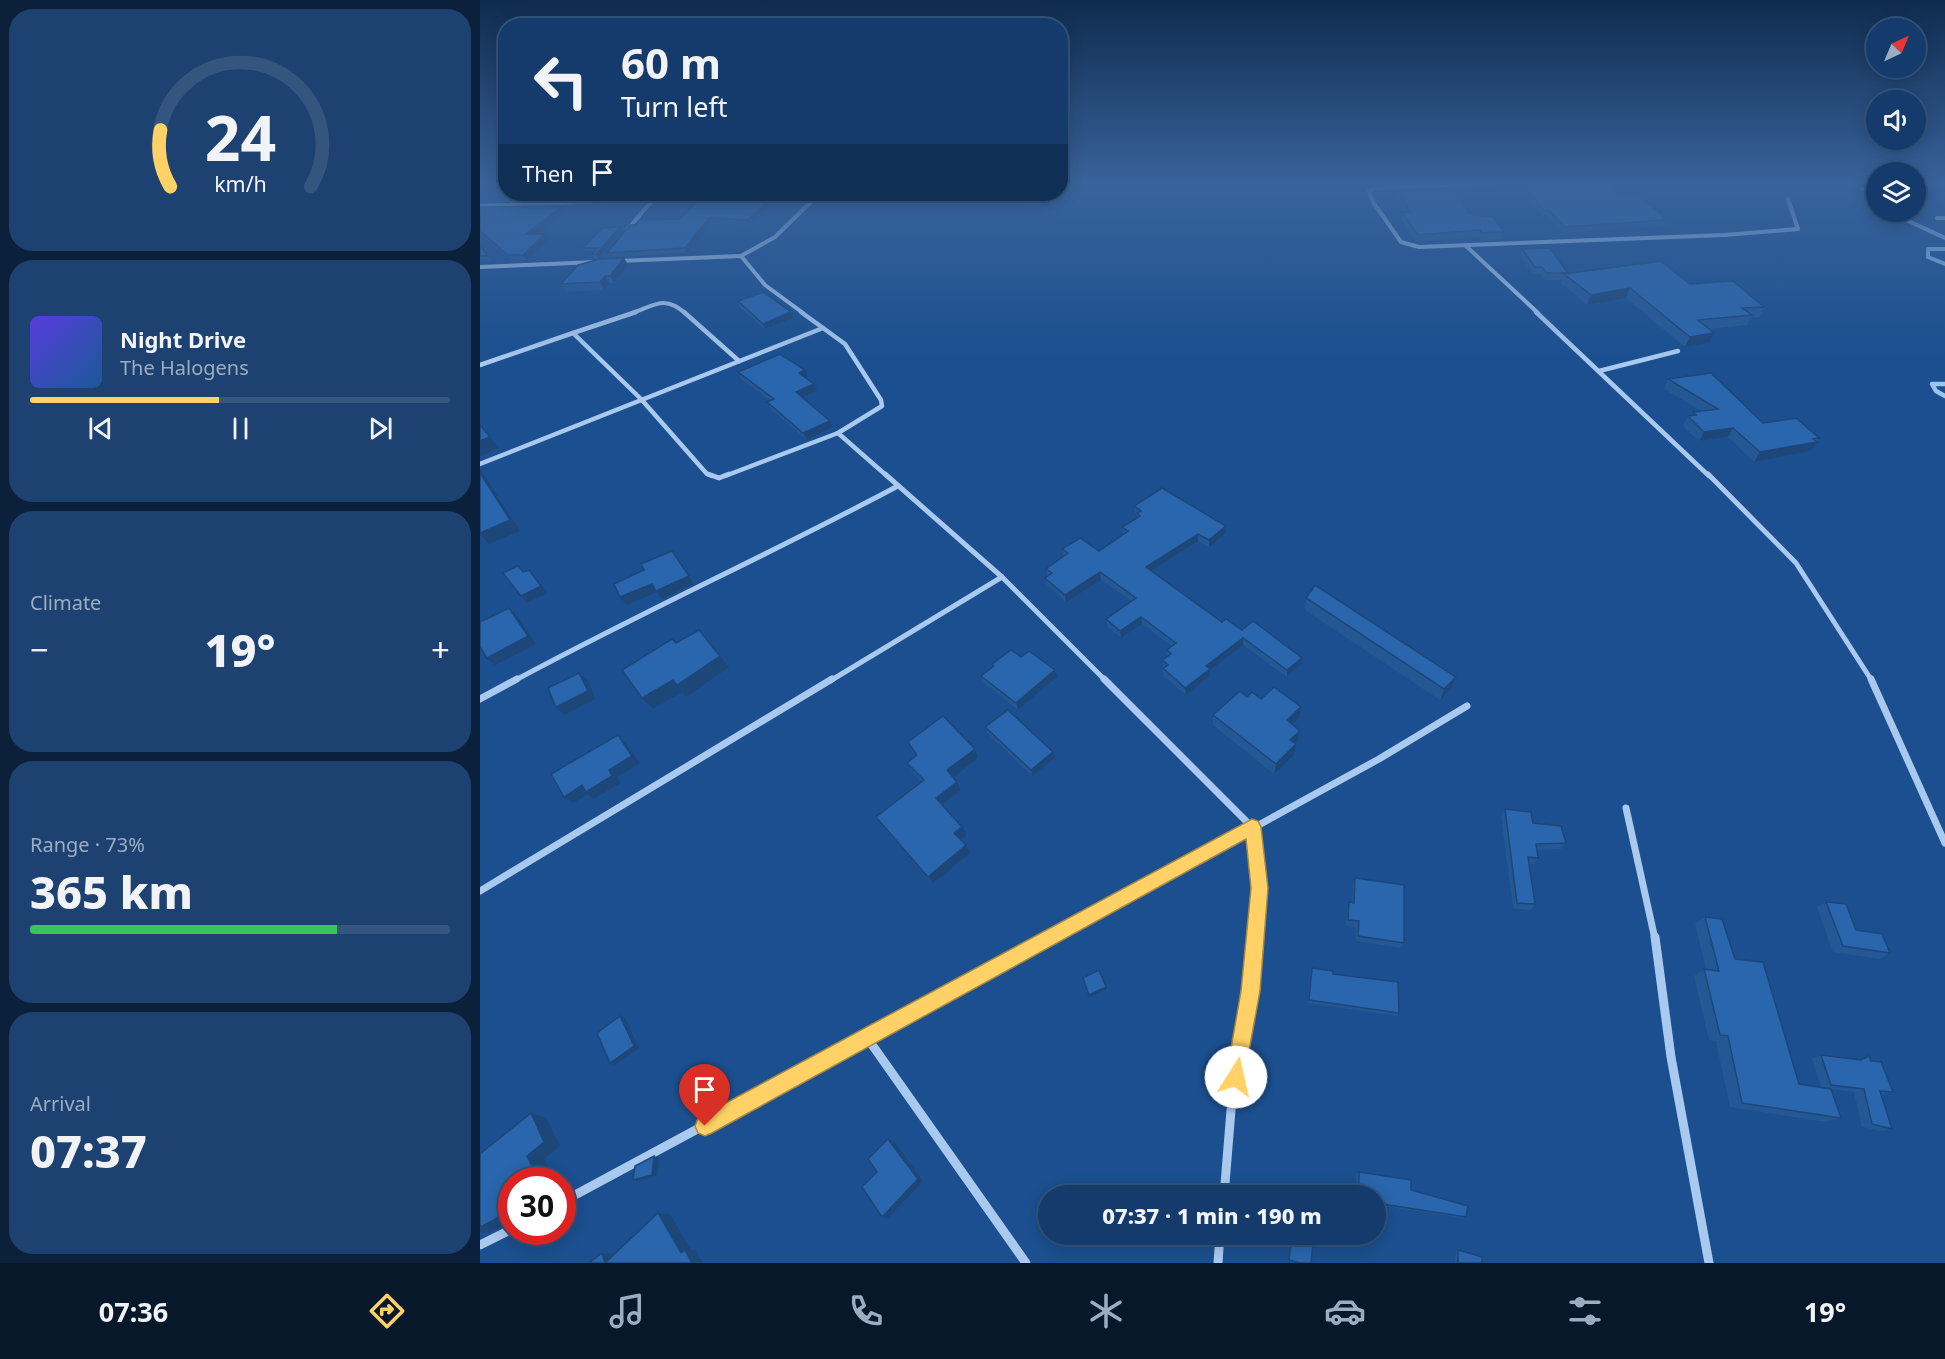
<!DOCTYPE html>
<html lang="en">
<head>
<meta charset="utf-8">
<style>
  body { margin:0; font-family:"Noto Sans",sans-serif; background:#1d4271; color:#f1f3f6; height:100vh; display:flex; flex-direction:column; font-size:22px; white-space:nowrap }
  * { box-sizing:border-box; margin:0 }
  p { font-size:20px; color:#9dadc1 }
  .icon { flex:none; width:33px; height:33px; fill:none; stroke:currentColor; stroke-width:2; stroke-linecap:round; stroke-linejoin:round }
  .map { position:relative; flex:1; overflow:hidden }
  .side { display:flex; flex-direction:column; gap:9px; padding:9px; background:#0b203b; width:480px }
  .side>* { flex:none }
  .banner { position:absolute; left:18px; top:18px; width:570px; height:183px; border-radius:24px; box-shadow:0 3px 15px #0003,0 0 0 2px #33557e; background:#143b6b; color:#f1f3f6; overflow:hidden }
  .needle { width:39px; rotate:44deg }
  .buttons { position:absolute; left:1386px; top:18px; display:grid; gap:12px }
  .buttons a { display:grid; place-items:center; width:60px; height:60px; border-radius:50%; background:#143b6b; box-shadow:0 3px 15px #0003,0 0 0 2px #33557e; font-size:30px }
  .speed { position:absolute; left:18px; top:1167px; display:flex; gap:12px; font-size:30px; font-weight:700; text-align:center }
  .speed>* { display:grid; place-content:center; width:78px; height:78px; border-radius:50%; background:#143b6b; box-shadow:0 3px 15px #0003,0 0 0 2px #33557e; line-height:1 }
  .speed .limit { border:9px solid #d22; background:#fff; color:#111 }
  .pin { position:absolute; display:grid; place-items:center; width:51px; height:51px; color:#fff; margin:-62px -26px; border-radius:50% 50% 50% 0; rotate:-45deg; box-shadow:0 0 6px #0007 }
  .pin .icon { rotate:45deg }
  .me { position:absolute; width:66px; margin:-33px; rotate:10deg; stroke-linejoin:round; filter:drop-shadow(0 0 4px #0008) }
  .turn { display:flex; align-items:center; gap:21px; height:126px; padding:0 24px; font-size:27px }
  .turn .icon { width:78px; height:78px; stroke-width:2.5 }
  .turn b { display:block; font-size:42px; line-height:51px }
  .then { display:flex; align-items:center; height:57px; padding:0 24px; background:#0003; gap:12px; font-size:22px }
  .big { font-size:45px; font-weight:800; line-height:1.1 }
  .side .widget { flex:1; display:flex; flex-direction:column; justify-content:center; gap:9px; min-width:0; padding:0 21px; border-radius:24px; background:#1d4271 }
  .side .dial { align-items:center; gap:0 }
  .dial svg { height:156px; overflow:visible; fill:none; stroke:#33557e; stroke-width:7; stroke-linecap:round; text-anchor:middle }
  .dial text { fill:#f1f3f6; stroke:none }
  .song { display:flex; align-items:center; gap:18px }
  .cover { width:72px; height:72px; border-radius:9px; background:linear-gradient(135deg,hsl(250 70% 55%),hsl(210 70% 35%)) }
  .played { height:6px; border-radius:3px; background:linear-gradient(90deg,#ffd166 45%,#33557e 45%) }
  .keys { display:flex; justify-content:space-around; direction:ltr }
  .heat { display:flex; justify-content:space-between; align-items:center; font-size:33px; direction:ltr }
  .charge { height:9px; border-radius:4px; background:linear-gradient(90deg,#34c759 73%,#33557e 0) }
  .trip { position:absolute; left:558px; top:1185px; width:348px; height:60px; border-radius:30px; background:#143b6b; box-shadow:0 3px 15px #0003,0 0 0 2px #33557e; font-weight:800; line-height:60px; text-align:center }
  .dock { display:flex; height:96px; justify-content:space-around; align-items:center; background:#08182b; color:#9dadc1 }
  .dock .icon { width:42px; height:42px }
  .dock .active { color:#ffd166 }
  .dock b { font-size:27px; color:#f1f3f6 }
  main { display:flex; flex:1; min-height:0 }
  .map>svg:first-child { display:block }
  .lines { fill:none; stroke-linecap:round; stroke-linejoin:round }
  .stream-far1 { stroke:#9cc4f0; stroke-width:4 }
  .stream { stroke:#9cc4f0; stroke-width:4.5 }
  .street-far4 { stroke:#a9c9ee; stroke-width:4 }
  .street-far3 { stroke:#a9c9ee; stroke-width:4.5 }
  .street-far2 { stroke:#a9c9ee; stroke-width:5 }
  .street-far1 { stroke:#a9c9ee; stroke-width:7 }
  .street { stroke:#a9c9ee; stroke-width:9 }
  .wall { fill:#245895 }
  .shaded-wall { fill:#1d4779 }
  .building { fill:#2a66ad; stroke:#1d4779; stroke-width:1.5 }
  .route { fill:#ffd166; stroke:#a68842; stroke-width:1.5 }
</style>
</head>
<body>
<main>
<section class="side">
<div class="widget dial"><svg viewBox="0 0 100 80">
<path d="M14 69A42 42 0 1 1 86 69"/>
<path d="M14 69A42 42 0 0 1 9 40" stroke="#ffd166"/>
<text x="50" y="56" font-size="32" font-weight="700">24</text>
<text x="50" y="72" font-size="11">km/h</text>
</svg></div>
<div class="widget">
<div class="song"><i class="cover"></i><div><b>Night Drive</b><p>The Halogens</p></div></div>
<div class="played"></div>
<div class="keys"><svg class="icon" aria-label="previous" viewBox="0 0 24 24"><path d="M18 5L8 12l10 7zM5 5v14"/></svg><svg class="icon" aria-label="pause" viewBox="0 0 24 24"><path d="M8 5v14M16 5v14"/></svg><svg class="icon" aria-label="next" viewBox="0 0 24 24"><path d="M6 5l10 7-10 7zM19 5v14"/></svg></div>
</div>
<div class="widget"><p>Climate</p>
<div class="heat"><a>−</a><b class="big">19°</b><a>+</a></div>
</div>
<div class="widget"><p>Range · 73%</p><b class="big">365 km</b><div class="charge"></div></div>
<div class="widget"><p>Arrival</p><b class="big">07:37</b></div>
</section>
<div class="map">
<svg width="1465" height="1263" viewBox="0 0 1465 1263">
  <rect width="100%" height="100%" fill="#1b4f8f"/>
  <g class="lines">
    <!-- stream-far1 -->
    <g class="stream-far1">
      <polyline points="1409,212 1465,238"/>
      <polyline points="1465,249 1448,249 1448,257 1465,264"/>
    </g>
    <!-- stream -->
    <polyline class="stream" points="1465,384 1452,384 1456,391 1465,396"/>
    <!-- street-far4 -->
    <g class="street-far4">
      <polyline points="1010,183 895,188 889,191 893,202 921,242 939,247 1244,235 1318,229 1308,199"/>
      <polyline points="1436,185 1456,183"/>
      <polyline points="1382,189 1396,188"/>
      <polyline points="0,206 174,199"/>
      <polyline points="1457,218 1465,218"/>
      <polyline points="147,230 178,194"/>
      <polyline points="986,246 1058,313"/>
      <polyline points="261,256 285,285 323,313"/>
      <polyline points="138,261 261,256 295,237 339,194"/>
      <polyline points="0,267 116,262"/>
      <path d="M152,313C175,305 185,295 205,313"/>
    </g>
    <!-- street-far3 -->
    <g class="street-far3">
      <polyline points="204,312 259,361"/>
      <polyline points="321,312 365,344 401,400 402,406 358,433"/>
      <polyline points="1056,312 1229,476"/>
      <polyline points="93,333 156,312"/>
      <polyline points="0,365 93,333 161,399 227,474 232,476"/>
      <polyline points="1119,371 1198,351"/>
      <polyline points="0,464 343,328"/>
      <polyline points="245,476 358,433 407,476"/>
    </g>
    <!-- street-far2 -->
    <g class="street-far2">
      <polyline points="228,474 239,478 249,474"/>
      <polyline points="405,474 522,577 626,681"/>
      <polyline points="1228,474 1316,563 1392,681"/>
      <path d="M34,681C160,613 290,554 416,487"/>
      <polyline points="350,681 522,577"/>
    </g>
    <!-- street-far1 -->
    <g class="street-far1">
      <polyline points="624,679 772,827 779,888 775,939"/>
      <polyline points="1391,679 1465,843"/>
      <polyline points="0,699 37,679"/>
      <polyline points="1146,808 1175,939"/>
      <polyline points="0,891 352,679"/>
      <polyline points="571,939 899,759 987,706"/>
    </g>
    <!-- street -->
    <g class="street">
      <polyline points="1175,937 1191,1057 1229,1263"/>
      <polyline points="388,1039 546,1263"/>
      <polyline points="744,1196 752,1098 771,991 775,937"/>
      <polyline points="82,1202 574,937"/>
      <polyline points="0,1245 32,1229"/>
      <polyline points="738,1263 740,1234"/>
    </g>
  </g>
  <!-- wall -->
  <g class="wall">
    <polygon points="1033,183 1128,183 1140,195 1187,220 1184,226 1083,233 1067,215 1062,216"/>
    <polygon points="916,192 990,214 1024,232 1022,239 1001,240 999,237 936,242 921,219 922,212 925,212 915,199"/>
    <polygon points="296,195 298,199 269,225 231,223 208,253 129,257 127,253 155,225 200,219 233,202"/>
    <polygon points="82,206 85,211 57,234 69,239 47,260 32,261 0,234 0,207"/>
    <polygon points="140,227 142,230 118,258 114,258 112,254 115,251 105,251 103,248"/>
    <polygon points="0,244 11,261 0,262"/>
    <polygon points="1042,249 1088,273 1210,284 1284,307 1279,317 1271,317 1267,325 1228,329 1229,343 1205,347 1146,298 1107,305 1081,283 1082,280 1064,280 1060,274 1053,274 1040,256"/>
    <polygon points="144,258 148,265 134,283 129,283 124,290 86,292 81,284"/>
    <polygon points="258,301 313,318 285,329 260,307"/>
    <polygon points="325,370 328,377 326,378 334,384 337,391 322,398 350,421 353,427 327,440 291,409 287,402 291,401 261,379 258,372"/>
    <polygon points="1188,379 1283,423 1339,438 1331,451 1274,462 1248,437 1219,441 1203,426 1208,416 1212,416 1213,412 1221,411 1184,389"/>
    <polygon points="654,506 746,533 729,547 718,541 672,571 742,622 762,630 822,658 821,665 807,677 763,645 730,670 730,676 706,695 683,676 683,668 684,668 683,667 682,660 687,657 687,650 692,646 662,624 641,638 627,626 626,619 651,601 621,580 586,602 567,585 565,578 568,576 566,569 584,556 582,549 619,551 643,534 642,527 657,517 657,515 655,513"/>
    <polygon points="826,598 976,677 972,688 960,700 825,610"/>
    <polygon points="541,657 577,677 538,710 504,683 501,676 513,667 512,664"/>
    <polygon points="767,697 781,699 819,718 812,725 820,731 818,741 816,744 814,755 794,774 733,725 733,715"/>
    <polygon points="505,727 575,758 552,776 507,733"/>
    <polygon points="428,742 498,758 473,777 481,790 462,804 482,827 487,834 480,839 486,845 490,853 453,884 402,825 396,817 442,782 432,771 427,763 436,755"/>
    <polygon points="1025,809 1053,823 1086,843 1081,849 1057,850 1058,858 1054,864 1049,864 1055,904 1051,910 1033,908 1021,815"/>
    <polygon points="875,878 924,943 921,948 876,941 876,927 866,926 867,908 869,902 872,903 873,884"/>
    <polygon points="1346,902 1376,930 1410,953 1400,959 1353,952 1337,907"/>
    <polygon points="1225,917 1255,959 1319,1084 1341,1087 1332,1059 1341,1055 1379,1060 1389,1056 1391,1061 1413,1092 1401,1095 1412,1129 1401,1131 1382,1127 1374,1092 1351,1089 1361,1118 1346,1122 1250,1107 1236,1041 1229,1040 1214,976 1224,969 1226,969 1215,924"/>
    <polygon points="832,968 853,974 919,1013 917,1016 828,1003 830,972"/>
    <polygon points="879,1172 931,1190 986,1217 982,1218 896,1205 896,1196 876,1196 876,1174"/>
    <polygon points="976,1250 978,1250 1002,1263 975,1263"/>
  </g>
  <!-- shaded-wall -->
  <g class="shaded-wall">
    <polygon points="296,195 298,199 269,225 267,220"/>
    <polygon points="82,206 85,211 50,240 46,234"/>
    <polygon points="229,218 231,223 208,253 205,248"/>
    <polygon points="140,227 142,230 118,258 116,254"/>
    <polygon points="65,234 69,239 47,260 43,255"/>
    <polygon points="144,258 148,265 134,283 130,276"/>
    <polygon points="125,276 129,283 124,290 120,282"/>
    <polygon points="1150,288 1146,298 1107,305 1111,295"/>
    <polygon points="311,312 313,318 285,329 283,324"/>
    <polygon points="1234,333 1229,343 1205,347 1210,337"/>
    <polygon points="325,370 328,377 322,379 319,373"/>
    <polygon points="334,384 337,391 319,399 316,392"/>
    <polygon points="350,421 353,427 327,440 323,433"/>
    <polygon points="1253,428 1248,437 1219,441 1224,432"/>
    <polygon points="4,430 19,448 0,456 0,441"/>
    <polygon points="1337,442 1331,451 1274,462 1280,452"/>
    <polygon points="0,469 40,531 9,544 0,534"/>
    <polygon points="746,526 746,533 729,547 729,540"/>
    <polygon points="718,534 718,541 667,574 666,567"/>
    <polygon points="192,551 214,584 182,599 177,592 147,605 140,597"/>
    <polygon points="49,570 55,576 67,593 47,603 41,596"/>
    <polygon points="620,572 621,580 586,602 585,595"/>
    <polygon points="29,608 37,616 56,644 15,665 7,658"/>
    <polygon points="661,617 662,624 641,638 640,631"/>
    <polygon points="763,638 763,645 730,670 730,676 706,695 705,688 726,666"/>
    <polygon points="240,656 249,667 206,697 202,692 173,709 162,698 193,680"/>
    <polygon points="822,658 821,665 807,677 807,670"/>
    <polygon points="575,670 577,677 538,710 536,703"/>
    <polygon points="99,673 107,680 115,699 84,715 76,707"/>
    <polygon points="976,677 972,688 960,700 964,689"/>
    <polygon points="821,707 819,718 805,731 807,720"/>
    <polygon points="820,731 818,741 809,750 810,740"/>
    <polygon points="138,735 145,742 160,763 137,777 140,783 114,799 108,794 93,803 84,797 129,770"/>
    <polygon points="816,744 814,755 794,774 796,764"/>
    <polygon points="495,749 498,758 471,779 467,770"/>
    <polygon points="573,752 575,758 552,776 551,770"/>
    <polygon points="477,782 481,790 460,806 456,798"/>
    <polygon points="482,827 487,834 479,841 474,833"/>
    <polygon points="486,845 490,853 453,884 448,877"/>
    <polygon points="626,987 627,989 610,997 609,995"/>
    <polygon points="140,1016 145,1018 159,1048 135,1065 130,1063"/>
    <polygon points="51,1113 67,1118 80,1146 64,1159 74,1180 56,1180 47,1156"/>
    <polygon points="408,1139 414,1141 443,1181 408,1218 402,1217"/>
    <polygon points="174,1156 179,1158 177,1176 159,1181 153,1180"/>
    <polygon points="32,1206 32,1222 16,1229 13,1229 9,1233 0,1232 0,1226"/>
    <polygon points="178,1213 190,1214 211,1250 216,1251 223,1263 212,1263 201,1253"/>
    <polygon points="122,1253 135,1254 125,1263"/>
  </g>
  <!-- building -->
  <g class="building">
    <polygon points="1040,183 1128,183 1140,195 1158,194 1187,220 1085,227 1069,210 1064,210"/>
    <polygon points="972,188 990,214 1013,217 1024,232 1002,233 1000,230 938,235 922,212 931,212 916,192"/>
    <polygon points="239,194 296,195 267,220 229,218 205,248 127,253 150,225 155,225 160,220 200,219 217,202 233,202"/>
    <polygon points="82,206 46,234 65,234 43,255 28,255 0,231 0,207"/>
    <polygon points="140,227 116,254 112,254 118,248 103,248 122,228"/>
    <polygon points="0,244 7,256 0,256"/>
    <polygon points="1070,248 1088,273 1067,273 1062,267 1055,267 1042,249"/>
    <polygon points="144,258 130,276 125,276 120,282 81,284 98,265 120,259"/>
    <polygon points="1181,261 1210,284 1253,281 1284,307 1262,308 1272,315 1218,320 1234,333 1210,337 1150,288 1111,295 1084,274"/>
    <polygon points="283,292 311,312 283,324 258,301"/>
    <polygon points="300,354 325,370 319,373 334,384 316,392 350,421 323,433 287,402 294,399 258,372"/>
    <polygon points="1231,373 1283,423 1316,418 1339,438 1333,439 1337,442 1280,452 1253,428 1224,432 1208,416 1216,415 1213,412 1238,409 1188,379"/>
    <polygon points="0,425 10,437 0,441"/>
    <polygon points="0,473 30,520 0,533"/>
    <polygon points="682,488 746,526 729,540 718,534 666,567 742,622 746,619 762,630 773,621 822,658 807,670 763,638 726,666 730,669 705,688 683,668 688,665 682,660 691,654 687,650 696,643 661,617 640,631 626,619 656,598 620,572 585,595 565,578 572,573 566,569 588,553 582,549 600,538 619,551 648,531 642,527 660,516 657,513 661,511 654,506"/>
    <polygon points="192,551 209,576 176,591 172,584 140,597 134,584 164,570 161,564"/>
    <polygon points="38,566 43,572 49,570 61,586 41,596 23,573"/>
    <polygon points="835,585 976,677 964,689 826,598"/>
    <polygon points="29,608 48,636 7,658 0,647 0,622"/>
    <polygon points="219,630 240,656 197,685 193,680 162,698 142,670 192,639 196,643"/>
    <polygon points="531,650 541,657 549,651 575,670 536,703 501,676 514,666 512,664"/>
    <polygon points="99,673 108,691 76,707 68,688"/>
    <polygon points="794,687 821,707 807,720 820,731 810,740 816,744 796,764 733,715 760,691 767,697 772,692 781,699"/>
    <polygon points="528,710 573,752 551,770 505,727"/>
    <polygon points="463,716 495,749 467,770 477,782 456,798 482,827 474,833 486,845 448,877 396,817 444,780 427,763 437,755 428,742"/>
    <polygon points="138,735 152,756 129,770 132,776 106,792 102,785 84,797 71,774"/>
    <polygon points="1025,809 1051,812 1053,823 1081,826 1086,843 1056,844 1058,858 1048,857 1055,904 1037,903"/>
    <polygon points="875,878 924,885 924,943 878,936 879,921 868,920 869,902 874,903"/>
    <polygon points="1346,902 1366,904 1376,930 1402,934 1410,953 1363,946"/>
    <polygon points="1225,917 1242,919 1255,959 1283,962 1319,1084 1351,1089 1361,1118 1262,1103 1248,1036 1240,1035 1224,969 1239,971"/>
    <polygon points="832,968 853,971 853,974 918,982 919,1013 829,1000"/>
    <polygon points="619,970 626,987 609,995 603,978"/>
    <polygon points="140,1016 154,1046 130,1063 117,1033"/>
    <polygon points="1341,1055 1381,1060 1389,1056 1391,1061 1401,1062 1413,1092 1400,1091 1412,1129 1392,1124 1384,1089 1351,1085"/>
    <polygon points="51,1113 64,1142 47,1156 58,1178 56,1180 32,1180 32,1206 14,1220 0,1227 0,1154"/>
    <polygon points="408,1139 438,1179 402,1217 382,1187 397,1172 388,1159"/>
    <polygon points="174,1156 172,1175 153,1180 155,1166"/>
    <polygon points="879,1172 931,1180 931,1190 988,1206 986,1217 896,1203 896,1196 879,1196"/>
    <polygon points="178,1213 201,1253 205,1250 212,1263 109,1263 122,1253 125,1263"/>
    <polygon points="812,1237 833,1243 831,1263 821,1263 809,1260"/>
    <polygon points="978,1250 1002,1257 1002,1263 978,1263"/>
  </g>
  <!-- sky -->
  <linearGradient id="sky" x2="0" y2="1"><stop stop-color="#0f2b4f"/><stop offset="0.51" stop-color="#39639b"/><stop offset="1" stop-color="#39639b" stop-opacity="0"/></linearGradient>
  <rect width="1465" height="360" fill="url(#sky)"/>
  <!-- route -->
  <polygon class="route" points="772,819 778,821 781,827 788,888 780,991 763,1084 756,1087 749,1084 746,1077 761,991 771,888 766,839 232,1133 225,1136 218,1133 215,1126 218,1118"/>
</svg>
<div class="buttons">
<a><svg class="needle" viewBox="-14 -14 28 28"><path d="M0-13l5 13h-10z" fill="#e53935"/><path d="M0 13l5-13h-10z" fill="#9dadc1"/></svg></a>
<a><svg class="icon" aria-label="sound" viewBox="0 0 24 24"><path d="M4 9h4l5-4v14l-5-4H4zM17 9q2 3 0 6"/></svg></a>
<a><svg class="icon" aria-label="layers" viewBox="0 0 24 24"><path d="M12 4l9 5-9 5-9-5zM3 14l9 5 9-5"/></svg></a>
</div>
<div class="speed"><div class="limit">30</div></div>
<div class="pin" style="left:225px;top:1126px;background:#d93025"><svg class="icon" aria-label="arrive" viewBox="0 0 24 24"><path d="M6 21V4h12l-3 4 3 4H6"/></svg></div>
<svg class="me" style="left:756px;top:1077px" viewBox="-20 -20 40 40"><circle r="19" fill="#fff"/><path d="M0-13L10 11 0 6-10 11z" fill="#ffd166"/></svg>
<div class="trip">07:37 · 1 min · 190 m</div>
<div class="banner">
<div class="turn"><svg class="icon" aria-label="left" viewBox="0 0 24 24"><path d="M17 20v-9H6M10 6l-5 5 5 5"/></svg><div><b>60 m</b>Turn left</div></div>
<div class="then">Then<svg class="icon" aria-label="arrive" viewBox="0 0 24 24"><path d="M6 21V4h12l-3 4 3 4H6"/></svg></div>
</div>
</div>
</main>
<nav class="dock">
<b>07:36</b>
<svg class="icon active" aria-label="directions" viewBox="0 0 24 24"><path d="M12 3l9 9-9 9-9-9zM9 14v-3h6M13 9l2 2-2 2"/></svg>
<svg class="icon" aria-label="music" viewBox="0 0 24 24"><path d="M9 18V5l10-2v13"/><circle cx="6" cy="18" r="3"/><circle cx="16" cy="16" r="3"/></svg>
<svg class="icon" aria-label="phone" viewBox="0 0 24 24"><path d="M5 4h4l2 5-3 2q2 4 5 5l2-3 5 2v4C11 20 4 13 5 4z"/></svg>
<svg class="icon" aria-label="climate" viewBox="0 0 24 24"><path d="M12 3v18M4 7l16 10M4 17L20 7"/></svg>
<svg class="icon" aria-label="car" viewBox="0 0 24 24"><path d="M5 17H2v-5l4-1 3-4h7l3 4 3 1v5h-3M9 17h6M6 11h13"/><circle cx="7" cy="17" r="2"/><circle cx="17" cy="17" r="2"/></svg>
<svg class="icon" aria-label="filters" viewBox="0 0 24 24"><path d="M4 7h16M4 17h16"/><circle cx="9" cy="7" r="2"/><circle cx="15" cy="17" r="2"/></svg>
<b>19°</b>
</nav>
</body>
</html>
